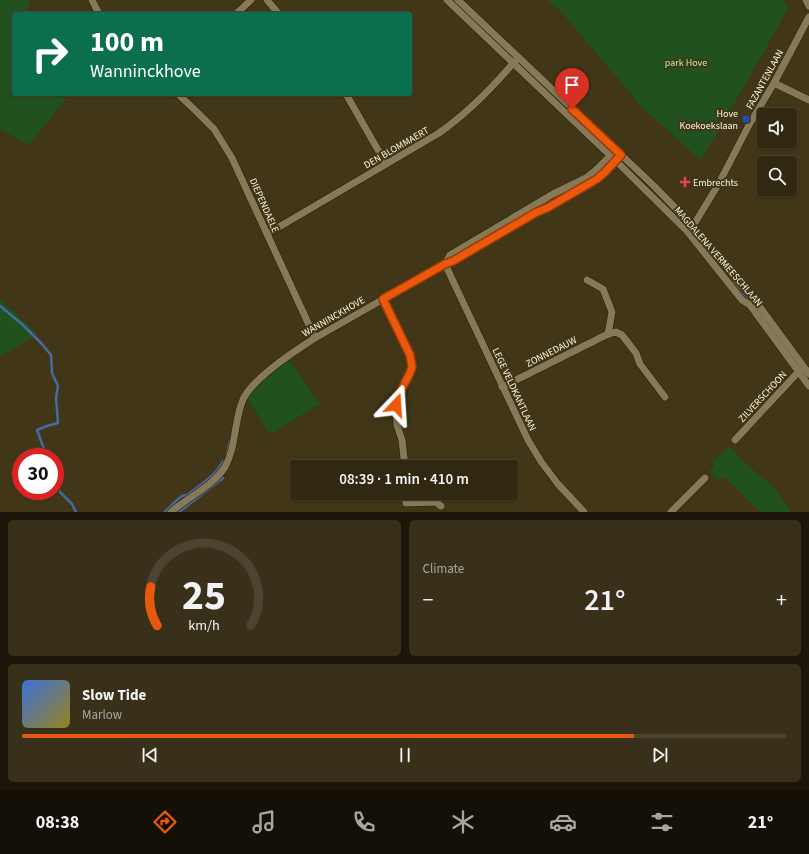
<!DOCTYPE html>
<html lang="en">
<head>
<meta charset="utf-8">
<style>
  body { margin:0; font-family:"Source Sans 3",sans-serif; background:#39301a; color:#f1f3f6; height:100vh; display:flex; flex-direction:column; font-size:15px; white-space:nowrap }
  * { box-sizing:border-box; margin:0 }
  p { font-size:13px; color:#a8a69f }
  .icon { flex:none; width:22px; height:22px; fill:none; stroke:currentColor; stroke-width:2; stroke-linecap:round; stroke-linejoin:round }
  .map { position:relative; height:512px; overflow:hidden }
  .side { display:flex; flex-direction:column; gap:8px; padding:8px; background:#1b1609; flex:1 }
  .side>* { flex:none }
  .hud { position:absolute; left:12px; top:12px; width:400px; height:84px; border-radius:4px; box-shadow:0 1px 3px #0004,0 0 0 1px #4c4431; background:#0b6e4f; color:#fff; overflow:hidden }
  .tools { position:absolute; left:757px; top:108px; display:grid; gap:8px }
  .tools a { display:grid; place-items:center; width:40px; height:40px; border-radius:4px; background:#312811; box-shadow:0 1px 3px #0004,0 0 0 1px #4c4431; font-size:20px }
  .speed { position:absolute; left:12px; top:448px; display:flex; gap:8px; font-size:20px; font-weight:700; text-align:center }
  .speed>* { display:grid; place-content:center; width:52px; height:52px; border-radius:50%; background:#312811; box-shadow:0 1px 3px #0004,0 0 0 1px #4c4431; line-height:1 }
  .speed .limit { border:6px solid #d22; background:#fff; color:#111 }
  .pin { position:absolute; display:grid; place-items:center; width:34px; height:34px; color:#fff; margin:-41px -17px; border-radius:50% 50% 50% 0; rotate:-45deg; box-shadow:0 0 4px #0007 }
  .pin .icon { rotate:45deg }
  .me { position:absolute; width:44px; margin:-22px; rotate:20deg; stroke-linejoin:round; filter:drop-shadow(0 0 3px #0008) }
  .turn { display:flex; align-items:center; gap:14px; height:84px; padding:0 12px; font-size:18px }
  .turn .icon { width:52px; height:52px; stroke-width:2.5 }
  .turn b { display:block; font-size:28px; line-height:34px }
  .big { font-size:30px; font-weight:600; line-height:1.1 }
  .side .card { flex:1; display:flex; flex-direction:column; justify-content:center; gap:6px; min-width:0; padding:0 14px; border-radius:6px; background:#39301a }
  .side .dial { align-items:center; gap:0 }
  .dial svg { height:104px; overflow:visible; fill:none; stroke:#4c4431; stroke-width:7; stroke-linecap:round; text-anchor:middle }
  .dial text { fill:#f1f3f6; stroke:none }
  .song { display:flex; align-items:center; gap:12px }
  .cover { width:48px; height:48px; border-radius:6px; background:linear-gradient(135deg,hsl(220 70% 55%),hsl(50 70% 35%)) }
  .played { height:4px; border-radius:2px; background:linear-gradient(90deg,#ea580c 80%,#4c4431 80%) }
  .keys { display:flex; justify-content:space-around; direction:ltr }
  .heat { display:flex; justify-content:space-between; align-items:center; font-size:22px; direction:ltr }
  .side .tiles { flex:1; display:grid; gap:8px; grid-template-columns:1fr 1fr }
  .card:last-child { grid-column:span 2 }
  .trip { position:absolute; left:290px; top:460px; width:228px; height:40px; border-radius:4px; background:#312811; box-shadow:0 1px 3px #0004,0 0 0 1px #4c4431; font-weight:600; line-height:40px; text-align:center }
  .dock { display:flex; height:64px; justify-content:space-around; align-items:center; background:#141007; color:#a8a69f }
  .dock .icon { width:28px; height:28px }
  .dock .active { color:#ea580c }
  .dock b { font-size:18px; color:#f1f3f6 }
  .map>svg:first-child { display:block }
  .green { fill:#21511f }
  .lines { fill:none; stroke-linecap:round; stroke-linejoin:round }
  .stream { stroke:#466aa5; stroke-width:2.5 }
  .minor-casing { stroke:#281d00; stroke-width:8 }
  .minor { stroke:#867958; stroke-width:7 }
  .route-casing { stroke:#983908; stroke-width:10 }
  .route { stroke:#ea580c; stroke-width:7 }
  .transit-dot { fill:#1a4fb4; stroke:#413617; stroke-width:1.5 }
  .health-dot { fill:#e0444e; stroke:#413617; stroke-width:1.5 }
  .labels { text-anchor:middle; stroke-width:4; stroke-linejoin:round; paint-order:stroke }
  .park-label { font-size:10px; fill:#aaf6a5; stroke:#413617 }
  .street-label { font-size:10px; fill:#fbf4e2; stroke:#413617 }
  .poi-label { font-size:10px; fill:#fbf4e2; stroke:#413617; text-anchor:end }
</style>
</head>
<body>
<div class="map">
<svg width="809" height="512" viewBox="0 0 809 512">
  <rect width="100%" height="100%" fill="#413617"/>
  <!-- green -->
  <g class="green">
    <polygon points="0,0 30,0 26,14 14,14 14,94 62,94 65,100 29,145 0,129"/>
    <polygon points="548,0 784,0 788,9 722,125 700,160 643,108 563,14"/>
    <polygon points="0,299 37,334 0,357"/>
    <polygon points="289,360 320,404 270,434 247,398 262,381"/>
    <polygon points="728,447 735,451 739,458 774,487 791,512 760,512 726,478 716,479 709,471 714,467 713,461"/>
  </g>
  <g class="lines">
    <!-- stream -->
    <g class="stream">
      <polyline points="453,0 463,9"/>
      <polyline points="577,119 601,142"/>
      <polyline points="737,286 752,303"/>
      <polyline points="0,306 22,324 41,343 51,355 52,373 58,386 56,398 58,423 47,426 37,430 47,457"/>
      <polyline points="227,454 230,441"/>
      <polyline points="55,479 60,492 72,504 76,512"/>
      <path d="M165,512L178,499L182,496L187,495C200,485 216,476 223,461"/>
      <polyline points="179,512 223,478"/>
    </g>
    <!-- minor casing -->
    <g class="minor-casing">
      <g id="minor">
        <polyline points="92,0 99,14"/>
        <polyline points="267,0 279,14"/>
        <polyline points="447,0 616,161 687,231 742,300 750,305 809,386"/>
        <polyline points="458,0 654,186 693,226 741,286 751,295 809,374"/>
        <polyline points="806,0 809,6"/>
        <polyline points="236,14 251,0"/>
        <polyline points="774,83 809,100"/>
        <polyline points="178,94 198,113 214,129 232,158 315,338"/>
        <polyline points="346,94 386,164"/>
        <polyline points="689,229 693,226 718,185 749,125 774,83 809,17"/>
        <path d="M267,234L439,133C468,113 493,87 516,60"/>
        <polyline points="445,264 528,440 542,463 558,484 584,512"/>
        <polyline points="445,264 450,255 553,194 586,178 596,170 613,153"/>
        <polyline points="587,280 603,289 612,312 608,334"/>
        <polyline points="383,299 410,355 412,367 410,373 398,396 396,405 397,425 402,440 405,467"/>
        <polyline points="502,387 608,334 616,332 622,335 636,353 640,364 665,397"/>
        <polyline points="735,440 802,368"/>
        <polyline points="406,493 406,503 436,502 441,506"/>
        <path d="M171,512C188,497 212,487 225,467C236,447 234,423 242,402C249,381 296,350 315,338L445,264L453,261L537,212L547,208L597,179L605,172L621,155"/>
        <polyline points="671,512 705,478"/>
      </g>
    </g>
    <!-- minor -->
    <use href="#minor" class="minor"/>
  </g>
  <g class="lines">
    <!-- route casing -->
    <g class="route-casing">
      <polyline id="route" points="396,405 398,396 410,373 412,367 410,355 383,299 445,264 453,261 537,212 547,208 597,179 605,172 621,155 572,109"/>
    </g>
    <!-- route -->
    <use href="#route" class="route"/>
  </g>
  <!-- markers -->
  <rect class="transit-dot" x="742" y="115" width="8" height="8" rx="2"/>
  <path class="health-dot" d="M683 176h4v4h4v4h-4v4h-4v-4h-4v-4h4z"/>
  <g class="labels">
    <!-- park labels -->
    <g class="park-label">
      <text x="686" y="66">park Hove</text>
    </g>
    <!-- street labels -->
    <g class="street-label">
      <text transform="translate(764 79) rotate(-61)" y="4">FAZANTENLAAN</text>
      <text transform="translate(396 147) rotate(-30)" y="4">DEN BLOMMAERT</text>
      <text transform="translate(265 205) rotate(66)" y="4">DIEPENDAELE</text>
      <text transform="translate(719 256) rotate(49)" y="4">MAGDALENA VERMEESCHLAAN</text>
      <text transform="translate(333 316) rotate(-30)" y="4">WANNINCKHOVE</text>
      <text transform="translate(551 351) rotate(-27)" y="4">ZONNEDAUW</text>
      <text transform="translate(515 389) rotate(65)" y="4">LEGE VELDKANTLAAN</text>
      <text transform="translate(762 396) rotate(-47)" y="4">ZILVERSCHOON</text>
    </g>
    <!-- poi labels -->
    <g class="poi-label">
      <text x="738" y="117">Hove<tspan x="738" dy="12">Koekoekslaan</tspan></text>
      <text x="693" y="186" text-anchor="start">Embrechts</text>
    </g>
  </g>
</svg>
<div class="tools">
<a><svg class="icon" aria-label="sound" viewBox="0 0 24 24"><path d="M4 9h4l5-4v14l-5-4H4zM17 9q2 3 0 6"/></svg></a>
<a><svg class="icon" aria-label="search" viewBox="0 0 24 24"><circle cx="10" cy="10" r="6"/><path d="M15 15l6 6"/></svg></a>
</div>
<div class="speed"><div class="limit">30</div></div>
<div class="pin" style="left:572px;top:109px;background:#d93025"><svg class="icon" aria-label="arrive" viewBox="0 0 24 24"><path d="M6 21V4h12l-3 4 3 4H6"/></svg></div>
<svg class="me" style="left:396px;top:405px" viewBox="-20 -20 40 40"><path d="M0-17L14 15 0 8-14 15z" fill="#ea580c" stroke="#fff" stroke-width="4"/></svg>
<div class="trip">08:39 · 1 min · 410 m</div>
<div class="hud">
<div class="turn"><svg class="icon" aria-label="right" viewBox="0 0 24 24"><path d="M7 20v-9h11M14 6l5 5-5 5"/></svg><div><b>100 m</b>Wanninckhove</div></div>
</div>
</div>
<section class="side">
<div class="tiles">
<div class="card dial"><svg viewBox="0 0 100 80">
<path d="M14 69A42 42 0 1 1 86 69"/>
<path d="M14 69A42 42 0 0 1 9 39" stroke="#ea580c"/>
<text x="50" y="56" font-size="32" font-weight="700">25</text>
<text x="50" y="72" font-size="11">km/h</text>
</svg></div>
<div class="card"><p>Climate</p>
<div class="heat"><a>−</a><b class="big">21°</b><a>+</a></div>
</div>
<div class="card">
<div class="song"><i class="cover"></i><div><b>Slow Tide</b><p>Marlow</p></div></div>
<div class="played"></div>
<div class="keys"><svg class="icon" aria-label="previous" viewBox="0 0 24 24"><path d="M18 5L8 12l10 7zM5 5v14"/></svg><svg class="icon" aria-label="pause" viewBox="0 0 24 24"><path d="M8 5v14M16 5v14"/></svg><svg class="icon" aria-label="next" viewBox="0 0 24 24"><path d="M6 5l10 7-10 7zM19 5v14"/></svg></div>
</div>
</div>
</section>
<nav class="dock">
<b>08:38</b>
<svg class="icon active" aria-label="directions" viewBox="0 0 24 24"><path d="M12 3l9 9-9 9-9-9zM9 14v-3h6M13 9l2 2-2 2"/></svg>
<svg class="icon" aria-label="music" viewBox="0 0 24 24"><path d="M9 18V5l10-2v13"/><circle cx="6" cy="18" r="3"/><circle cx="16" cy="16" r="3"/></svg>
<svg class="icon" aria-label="phone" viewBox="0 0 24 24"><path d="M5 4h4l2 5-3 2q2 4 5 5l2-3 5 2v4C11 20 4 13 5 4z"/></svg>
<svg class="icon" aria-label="climate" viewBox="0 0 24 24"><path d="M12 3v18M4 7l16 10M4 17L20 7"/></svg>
<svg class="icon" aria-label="car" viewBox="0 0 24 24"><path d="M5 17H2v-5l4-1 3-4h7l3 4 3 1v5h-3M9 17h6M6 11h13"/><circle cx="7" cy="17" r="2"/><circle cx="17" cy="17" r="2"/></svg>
<svg class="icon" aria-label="filters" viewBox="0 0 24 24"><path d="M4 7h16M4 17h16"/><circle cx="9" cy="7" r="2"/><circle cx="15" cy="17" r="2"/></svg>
<b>21°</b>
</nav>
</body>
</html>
